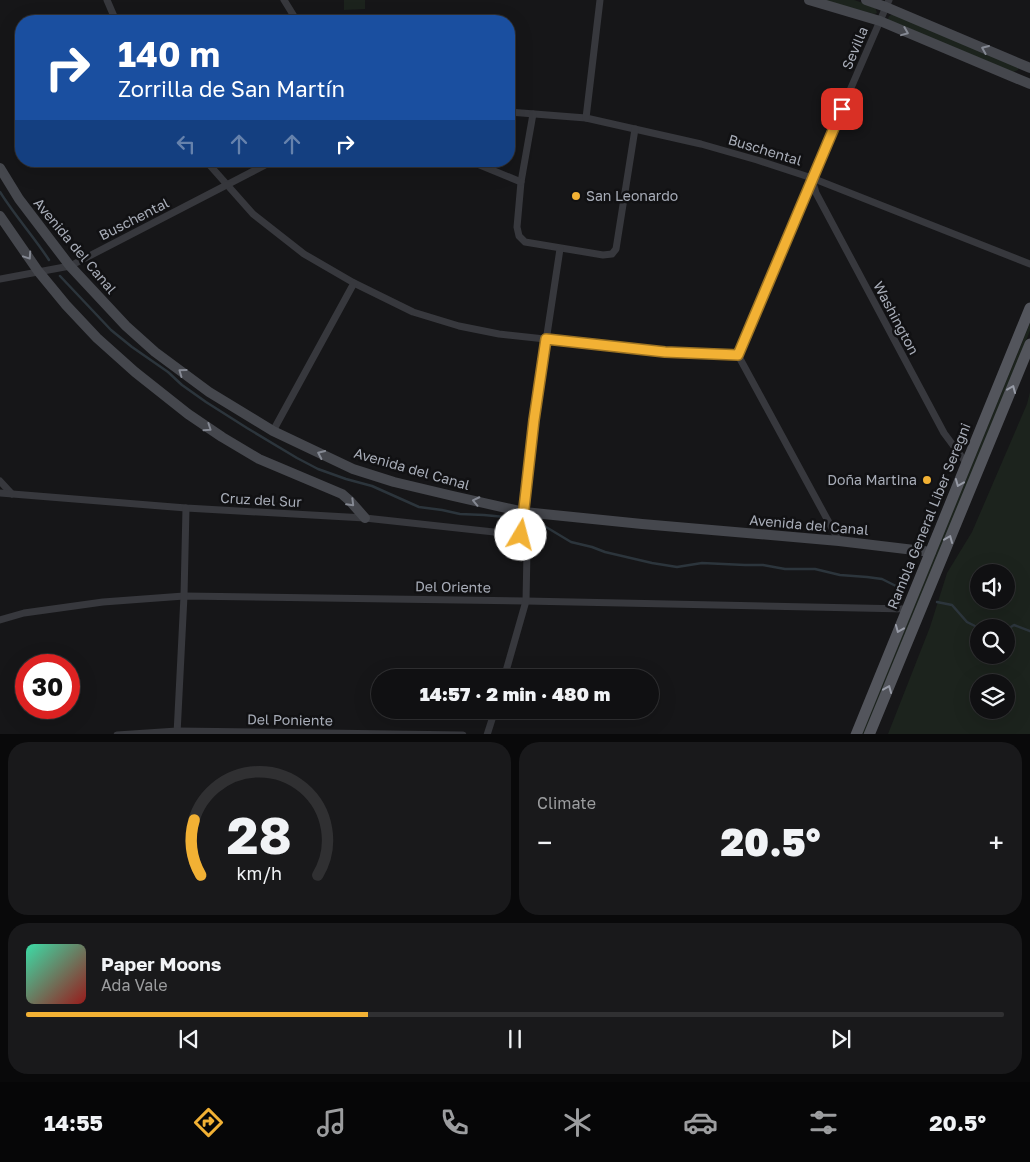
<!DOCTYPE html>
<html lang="en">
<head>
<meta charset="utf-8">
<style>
  body { margin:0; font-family:"Golos Text",sans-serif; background:#19191b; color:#f1f3f6; height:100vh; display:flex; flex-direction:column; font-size:19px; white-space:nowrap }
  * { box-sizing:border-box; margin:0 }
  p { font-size:16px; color:#9c9d9f }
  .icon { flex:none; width:28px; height:28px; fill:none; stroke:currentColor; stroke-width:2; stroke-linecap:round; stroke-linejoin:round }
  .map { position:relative; height:734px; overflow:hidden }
  .details { display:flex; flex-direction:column; gap:8px; padding:8px; background:#09090a; flex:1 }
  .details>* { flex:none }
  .banner { position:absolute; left:15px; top:15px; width:500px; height:152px; border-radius:20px; box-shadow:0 5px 20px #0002,0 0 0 1px #303032; background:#1a4fa0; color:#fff; overflow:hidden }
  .controls { position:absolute; left:970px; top:564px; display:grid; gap:10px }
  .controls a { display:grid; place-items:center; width:45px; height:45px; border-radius:50%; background:#101012; box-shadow:0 5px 20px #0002,0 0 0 1px #303032; font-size:25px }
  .speed { position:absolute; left:15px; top:654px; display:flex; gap:10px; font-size:25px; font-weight:700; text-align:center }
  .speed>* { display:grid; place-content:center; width:65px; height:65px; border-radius:50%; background:#101012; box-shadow:0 5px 20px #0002,0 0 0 1px #303032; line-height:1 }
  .speed .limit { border:8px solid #d22; background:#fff; color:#111 }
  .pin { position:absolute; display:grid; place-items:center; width:42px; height:42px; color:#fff; margin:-21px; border-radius:10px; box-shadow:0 2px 8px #0006 }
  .me { position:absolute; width:55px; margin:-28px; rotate:8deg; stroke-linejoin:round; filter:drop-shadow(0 0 4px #0008) }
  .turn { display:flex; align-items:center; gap:18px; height:105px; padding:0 20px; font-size:22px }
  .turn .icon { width:65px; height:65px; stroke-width:2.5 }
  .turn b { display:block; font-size:35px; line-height:42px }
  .lanes { display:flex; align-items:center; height:48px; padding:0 20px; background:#0003; justify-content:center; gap:25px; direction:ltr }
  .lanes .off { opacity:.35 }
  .big { font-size:38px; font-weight:800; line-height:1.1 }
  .details .tile { flex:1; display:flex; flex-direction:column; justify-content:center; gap:8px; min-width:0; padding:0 18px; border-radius:20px; background:#19191b }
  .details .dial { align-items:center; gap:0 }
  .dial svg { height:130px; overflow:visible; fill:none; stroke:#303032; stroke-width:7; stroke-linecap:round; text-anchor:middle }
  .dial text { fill:#f1f3f6; stroke:none }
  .song { display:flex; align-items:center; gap:15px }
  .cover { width:60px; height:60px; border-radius:8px; background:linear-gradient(135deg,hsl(160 70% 55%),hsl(0 70% 35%)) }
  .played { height:5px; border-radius:2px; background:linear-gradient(90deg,#f2b134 35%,#303032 35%) }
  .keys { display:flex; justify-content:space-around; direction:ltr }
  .heat { display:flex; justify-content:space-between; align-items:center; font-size:28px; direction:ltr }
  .details .tiles { flex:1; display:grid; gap:8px; grid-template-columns:1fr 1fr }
  .tile:last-child { grid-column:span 2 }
  .trip { position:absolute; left:371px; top:669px; width:288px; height:50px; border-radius:25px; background:#101012; box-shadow:0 5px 20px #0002,0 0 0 1px #303032; font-weight:800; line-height:50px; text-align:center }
  .dock { display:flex; height:80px; justify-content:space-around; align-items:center; background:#060607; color:#9c9d9f }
  .dock .icon { width:35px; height:35px }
  .dock .on { color:#f2b134 }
  .dock b { font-size:22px; color:#f1f3f6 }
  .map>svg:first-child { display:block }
  .green { fill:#1c231d; fill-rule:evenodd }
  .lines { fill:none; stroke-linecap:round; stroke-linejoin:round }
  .stream { stroke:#2c353c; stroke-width:2.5 }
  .street { stroke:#37383d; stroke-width:7 }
  .secondary { stroke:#45474d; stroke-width:10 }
  .primary { stroke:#53555c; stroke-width:11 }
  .oneway { stroke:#858993 }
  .oneway2 { stroke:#979ba6 }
  .route-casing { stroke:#9d7322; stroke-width:12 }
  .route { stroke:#f2b134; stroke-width:9 }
  .poi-dot { fill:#f2b134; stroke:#111113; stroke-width:2 }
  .labels { text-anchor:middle; stroke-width:5; stroke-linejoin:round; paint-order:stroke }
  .street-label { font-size:14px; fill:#a8adb8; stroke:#111113 }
  .poi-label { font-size:14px; fill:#a8adb8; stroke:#111113; text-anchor:start }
</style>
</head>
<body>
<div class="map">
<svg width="1030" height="735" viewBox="0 0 1030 735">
  <rect width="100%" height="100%" fill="#161618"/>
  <!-- green -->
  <g class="green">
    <polygon points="344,0 365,0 365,9 344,10"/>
    <polygon points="823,0 854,0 875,7 877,13 874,14"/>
    <path d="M894,14L1018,67V70L1013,72L888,20C888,16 890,15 894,14Z"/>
    <polygon points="1030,323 1030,331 865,734 861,735"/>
    <path d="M1030,392V734H888L930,627L947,573L972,532L1027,404ZM979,572H1006V600H979ZM979,628H1006V655H979ZM1006,682V710H979V682Z"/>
  </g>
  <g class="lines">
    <!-- stream -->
    <g class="stream">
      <path d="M0,192C15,216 34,237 49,260"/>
      <polyline points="60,276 111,330 132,347 168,372 182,385 206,402 247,428 297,458 318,469 346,479 372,486 419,507 442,510 460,514 484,515 514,518"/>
      <polyline points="541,524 571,542 592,547 605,552 652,563 677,567 702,563 745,565 763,565 785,569 815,569 840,575 867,577 882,579 904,590"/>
      <polyline points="937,602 952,605 967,622 979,628"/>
      <polyline points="1006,630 1014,625 1030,631"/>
    </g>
    <!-- street -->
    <g class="street">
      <polyline points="107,0 116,21"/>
      <polyline points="284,0 297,21"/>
      <polyline points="509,112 586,118 701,144 757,160 812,178 1030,264"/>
      <polyline points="533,114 521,182 517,227 519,236 525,242 603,255 612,254 616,249 635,129"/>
      <polyline points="586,118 600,0"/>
      <polyline points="206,161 253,214 304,254 354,283 413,312 459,326 499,334 665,352 738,355"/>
      <polyline points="470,161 521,182"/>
      <polyline points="812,179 816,193 944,433 967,464"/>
      <polyline points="0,279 70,266 273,161"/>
      <polyline points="738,355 812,178 889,0"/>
      <polyline points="738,355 839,541"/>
      <polyline points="273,431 354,283"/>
      <polyline points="0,481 12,494"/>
      <polyline points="0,493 186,508 365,518 521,535"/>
      <polyline points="521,535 534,420 560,249"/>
      <polyline points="0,620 24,613 103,602 184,596 526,601 907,609"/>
      <polyline points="504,678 526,601 527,551 525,542 521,535"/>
      <polyline points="177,734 184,596 186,508"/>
      <polyline points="117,735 177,731 463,735"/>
      <polyline points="487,735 495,710"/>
    </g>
    <!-- secondary -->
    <g class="secondary">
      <polyline points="809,0 880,21 1030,84"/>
      <polyline points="866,0 886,7 1030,68"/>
      <polyline points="0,168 19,199 70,266 126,326 155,352 209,392 273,431 353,469 394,482 453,496 524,512 642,524 839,541 931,552"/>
      <polyline points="0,216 38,271 66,305 97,338 135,372 188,414 222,437 259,459 342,494 350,501 365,518"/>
    </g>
    <!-- primary -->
    <g class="primary">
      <polyline points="856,735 1030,308"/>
      <polyline points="869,735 1030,344"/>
    </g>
  </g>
  <!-- one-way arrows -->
  <defs><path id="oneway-chevron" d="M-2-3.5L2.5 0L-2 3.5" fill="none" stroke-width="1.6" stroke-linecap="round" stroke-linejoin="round" transform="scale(1.25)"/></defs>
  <g class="oneway">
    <use href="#oneway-chevron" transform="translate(905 32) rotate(22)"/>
    <use href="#oneway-chevron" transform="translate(985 49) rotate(-157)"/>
    <use href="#oneway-chevron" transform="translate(28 256) rotate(56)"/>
    <use href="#oneway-chevron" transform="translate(182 372) rotate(-144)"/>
    <use href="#oneway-chevron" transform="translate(208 428) rotate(34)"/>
    <use href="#oneway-chevron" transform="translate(321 454) rotate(-155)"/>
    <use href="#oneway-chevron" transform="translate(476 501) rotate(-168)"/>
    <use href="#oneway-chevron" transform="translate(351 503) rotate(45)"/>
  </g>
  <g class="oneway2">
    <use href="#oneway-chevron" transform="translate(1012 389) rotate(-67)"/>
    <use href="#oneway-chevron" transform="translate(959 483) rotate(112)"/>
    <use href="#oneway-chevron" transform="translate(949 539) rotate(-68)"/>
    <use href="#oneway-chevron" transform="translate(899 629) rotate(112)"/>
    <use href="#oneway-chevron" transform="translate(888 689) rotate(-68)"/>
  </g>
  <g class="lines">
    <!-- route casing -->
    <g class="route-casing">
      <polyline id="route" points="521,535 534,420 546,339 665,352 738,355 842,109"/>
    </g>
    <!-- route -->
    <use href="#route" class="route"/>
  </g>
  <!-- markers -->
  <g class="poi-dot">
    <circle cx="576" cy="196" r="5"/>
    <circle cx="927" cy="480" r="5"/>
  </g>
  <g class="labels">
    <!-- street labels -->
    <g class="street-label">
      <text transform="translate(855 48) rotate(-67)" y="5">Sevilla</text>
      <text transform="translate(765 150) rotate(17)" y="5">Buschental</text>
      <text transform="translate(134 219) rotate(-27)" y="5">Buschental</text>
      <text transform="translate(75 246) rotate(50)" y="5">Avenida del Canal</text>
      <text transform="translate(896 318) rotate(62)" y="5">Washington</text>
      <text transform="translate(412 469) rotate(16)" y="5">Avenida del Canal</text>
      <text transform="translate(261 500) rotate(3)" y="5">Cruz del Sur</text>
      <text transform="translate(929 516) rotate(-68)" y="5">Rambla General Liber Seregni</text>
      <text transform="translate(809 525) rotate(5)" y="5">Avenida del Canal</text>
      <text transform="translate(453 587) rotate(1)" y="5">Del Oriente</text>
      <text transform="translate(290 720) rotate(1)" y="5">Del Poniente</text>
    </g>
    <!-- poi labels -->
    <g class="poi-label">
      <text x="586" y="201">San Leonardo</text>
      <text x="917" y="485" text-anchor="end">Doña Martina</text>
    </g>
  </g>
</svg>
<div class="controls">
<a><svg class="icon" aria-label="sound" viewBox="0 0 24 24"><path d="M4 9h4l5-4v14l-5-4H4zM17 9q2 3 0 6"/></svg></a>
<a><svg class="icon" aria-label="search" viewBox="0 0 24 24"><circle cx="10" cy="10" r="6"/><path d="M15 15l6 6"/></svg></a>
<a><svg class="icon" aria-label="layers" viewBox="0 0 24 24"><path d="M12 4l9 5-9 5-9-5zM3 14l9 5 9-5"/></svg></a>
</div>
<div class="speed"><div class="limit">30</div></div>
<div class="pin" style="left:842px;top:109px;background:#d93025"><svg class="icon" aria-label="arrive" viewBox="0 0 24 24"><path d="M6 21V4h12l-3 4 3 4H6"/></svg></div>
<svg class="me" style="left:521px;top:535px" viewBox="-20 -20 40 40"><circle r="19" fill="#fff"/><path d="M0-13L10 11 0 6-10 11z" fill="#f2b134"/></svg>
<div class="trip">14:57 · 2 min · 480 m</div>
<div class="banner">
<div class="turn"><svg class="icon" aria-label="right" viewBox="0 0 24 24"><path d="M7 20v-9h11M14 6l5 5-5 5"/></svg><div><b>140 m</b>Zorrilla de San Martín</div></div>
<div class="lanes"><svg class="icon off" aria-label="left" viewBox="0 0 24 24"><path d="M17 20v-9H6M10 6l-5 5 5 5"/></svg><svg class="icon off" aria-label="ahead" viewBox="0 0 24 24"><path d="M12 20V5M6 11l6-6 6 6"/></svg><svg class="icon off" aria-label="ahead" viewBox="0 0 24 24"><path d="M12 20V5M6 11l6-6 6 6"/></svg><svg class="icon" aria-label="right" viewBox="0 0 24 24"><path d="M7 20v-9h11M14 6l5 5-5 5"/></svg></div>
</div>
</div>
<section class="details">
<div class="tiles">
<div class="tile dial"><svg viewBox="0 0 100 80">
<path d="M14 69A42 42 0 1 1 86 69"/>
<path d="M14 69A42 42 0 0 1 10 35" stroke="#f2b134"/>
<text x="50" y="56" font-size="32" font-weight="700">28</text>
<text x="50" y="72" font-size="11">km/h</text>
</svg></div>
<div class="tile"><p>Climate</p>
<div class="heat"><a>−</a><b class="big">20.5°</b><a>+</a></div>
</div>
<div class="tile">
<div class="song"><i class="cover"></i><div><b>Paper Moons</b><p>Ada Vale</p></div></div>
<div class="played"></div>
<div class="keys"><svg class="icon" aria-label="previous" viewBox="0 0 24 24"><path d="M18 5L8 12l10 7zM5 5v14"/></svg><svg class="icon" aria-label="pause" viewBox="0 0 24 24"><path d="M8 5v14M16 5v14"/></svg><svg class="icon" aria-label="next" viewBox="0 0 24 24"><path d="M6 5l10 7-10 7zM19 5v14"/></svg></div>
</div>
</div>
</section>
<nav class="dock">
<b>14:55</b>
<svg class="icon on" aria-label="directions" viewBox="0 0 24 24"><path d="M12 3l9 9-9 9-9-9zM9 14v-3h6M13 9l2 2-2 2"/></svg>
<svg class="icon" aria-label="music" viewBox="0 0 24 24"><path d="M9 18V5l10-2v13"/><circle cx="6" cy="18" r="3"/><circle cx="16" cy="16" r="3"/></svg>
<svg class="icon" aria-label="phone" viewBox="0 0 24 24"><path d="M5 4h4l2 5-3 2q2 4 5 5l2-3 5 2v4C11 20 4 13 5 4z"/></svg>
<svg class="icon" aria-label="climate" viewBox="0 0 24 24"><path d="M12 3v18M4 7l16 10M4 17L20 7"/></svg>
<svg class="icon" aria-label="car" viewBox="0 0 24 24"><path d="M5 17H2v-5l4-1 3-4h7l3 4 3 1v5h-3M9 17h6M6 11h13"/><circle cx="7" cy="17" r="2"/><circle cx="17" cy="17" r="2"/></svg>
<svg class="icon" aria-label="filters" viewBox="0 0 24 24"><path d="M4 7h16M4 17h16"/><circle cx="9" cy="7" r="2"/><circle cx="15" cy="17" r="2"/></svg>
<b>20.5°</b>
</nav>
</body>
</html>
